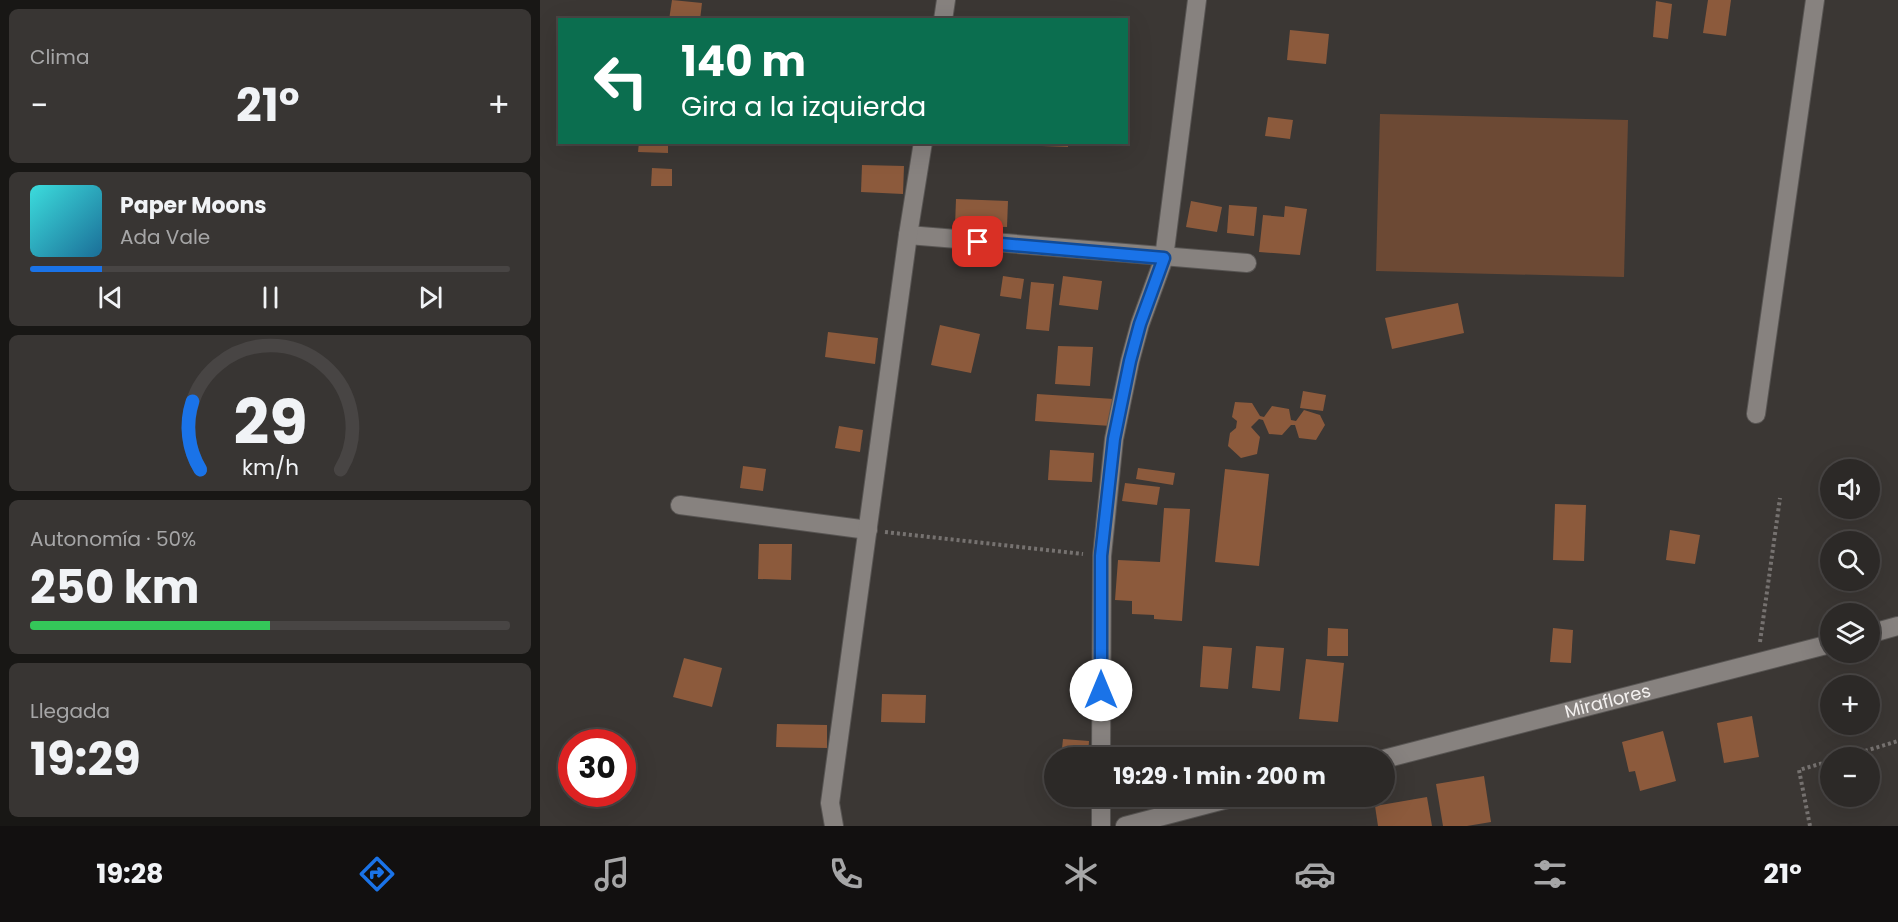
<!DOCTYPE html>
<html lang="es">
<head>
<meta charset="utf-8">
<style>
  body { margin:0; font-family:Poppins,sans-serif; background:#383533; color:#f1f3f6; height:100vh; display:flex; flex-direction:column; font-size:22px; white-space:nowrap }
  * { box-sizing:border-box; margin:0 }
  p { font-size:20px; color:#a6a6a7 }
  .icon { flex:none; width:33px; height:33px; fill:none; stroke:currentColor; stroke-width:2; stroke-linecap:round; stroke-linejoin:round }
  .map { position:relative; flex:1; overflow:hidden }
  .details { display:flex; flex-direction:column; gap:9px; padding:9px; background:#181715; width:540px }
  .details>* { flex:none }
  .hud { position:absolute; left:18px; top:18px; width:570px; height:126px; border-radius:0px; box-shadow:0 6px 24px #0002,0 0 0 2px #484544; background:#0b6e4f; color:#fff; overflow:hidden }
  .tools { position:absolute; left:1280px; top:459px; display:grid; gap:12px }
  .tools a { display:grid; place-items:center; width:60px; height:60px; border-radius:50%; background:#2c2927; box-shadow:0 6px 24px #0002,0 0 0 2px #484544; font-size:30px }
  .speed { position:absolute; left:18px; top:729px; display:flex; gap:12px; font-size:30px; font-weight:700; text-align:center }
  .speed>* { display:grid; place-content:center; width:78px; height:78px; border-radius:50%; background:#2c2927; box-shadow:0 6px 24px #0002,0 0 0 2px #484544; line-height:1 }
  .speed .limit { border:9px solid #d22; background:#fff; color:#111 }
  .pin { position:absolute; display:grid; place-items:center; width:51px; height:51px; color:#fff; margin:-26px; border-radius:12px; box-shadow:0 3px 9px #0006 }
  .me { position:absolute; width:66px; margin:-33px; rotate:0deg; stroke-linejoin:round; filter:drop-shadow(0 0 4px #0008) }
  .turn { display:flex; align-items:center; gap:21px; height:126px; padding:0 24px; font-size:27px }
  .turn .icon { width:78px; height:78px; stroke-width:2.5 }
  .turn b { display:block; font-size:42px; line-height:51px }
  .big { font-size:45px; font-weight:700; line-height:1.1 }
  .details .widget { flex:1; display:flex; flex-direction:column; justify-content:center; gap:9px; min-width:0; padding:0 21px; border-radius:9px; background:#383533 }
  .details .dial { align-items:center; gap:0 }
  .dial svg { height:156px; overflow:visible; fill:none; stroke:#484544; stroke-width:7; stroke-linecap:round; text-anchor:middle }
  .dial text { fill:#f1f3f6; stroke:none }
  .song { display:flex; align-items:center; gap:18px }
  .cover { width:72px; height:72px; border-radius:9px; background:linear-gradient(135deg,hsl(180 70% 55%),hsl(200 70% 35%)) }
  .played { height:6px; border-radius:3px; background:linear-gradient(90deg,#1a73e8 15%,#484544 15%) }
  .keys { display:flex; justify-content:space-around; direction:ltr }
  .heat { display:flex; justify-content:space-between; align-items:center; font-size:33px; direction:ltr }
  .charge { height:9px; border-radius:4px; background:linear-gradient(90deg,#34c759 50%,#484544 0) }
  .trip { position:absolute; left:504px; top:747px; width:351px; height:60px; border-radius:30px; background:#2c2927; box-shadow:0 6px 24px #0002,0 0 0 2px #484544; font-weight:700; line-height:60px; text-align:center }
  .tab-bar { display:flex; height:96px; justify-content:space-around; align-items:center; background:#121010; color:#a6a6a7 }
  .tab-bar .icon { width:42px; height:42px }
  .tab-bar .current { color:#1a73e8 }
  .tab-bar b { font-size:27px; color:#f1f3f6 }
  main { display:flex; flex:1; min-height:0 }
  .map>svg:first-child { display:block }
  .green { fill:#6c4934 }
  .building { fill:#8c5a3c }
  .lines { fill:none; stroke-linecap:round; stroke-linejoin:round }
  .minor-casing { stroke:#585553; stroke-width:20 }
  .path { stroke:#767270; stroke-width:4; stroke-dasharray:3 3; stroke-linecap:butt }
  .minor { stroke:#87827f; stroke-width:18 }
  .route-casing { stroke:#114b97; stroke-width:15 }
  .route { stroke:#1a73e8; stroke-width:10 }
  .labels { text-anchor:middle; stroke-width:6; stroke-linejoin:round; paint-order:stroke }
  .street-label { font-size:18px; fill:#f3f0ef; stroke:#211f1d }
</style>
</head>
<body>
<main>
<section class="details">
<div class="widget"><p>Clima</p>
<div class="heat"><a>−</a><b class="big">21°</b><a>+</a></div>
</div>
<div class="widget">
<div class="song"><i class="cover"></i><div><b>Paper Moons</b><p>Ada Vale</p></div></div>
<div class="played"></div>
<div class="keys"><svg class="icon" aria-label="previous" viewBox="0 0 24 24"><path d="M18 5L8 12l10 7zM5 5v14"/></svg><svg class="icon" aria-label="pause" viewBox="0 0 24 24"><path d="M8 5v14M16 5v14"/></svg><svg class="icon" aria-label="next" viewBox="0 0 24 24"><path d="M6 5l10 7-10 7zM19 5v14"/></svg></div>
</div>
<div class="widget dial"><svg viewBox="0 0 100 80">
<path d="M14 69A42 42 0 1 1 86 69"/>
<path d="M14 69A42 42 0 0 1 10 34" stroke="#1a73e8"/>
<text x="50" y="56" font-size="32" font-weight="700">29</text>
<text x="50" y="72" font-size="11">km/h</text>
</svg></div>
<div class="widget"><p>Autonomía · 50%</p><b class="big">250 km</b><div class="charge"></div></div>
<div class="widget"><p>Llegada</p><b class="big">19:29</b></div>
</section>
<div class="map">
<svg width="1358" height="826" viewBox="0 0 1358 826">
  <rect width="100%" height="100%" fill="#3b3734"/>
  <!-- green -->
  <polygon class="green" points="840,114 1088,120 1084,277 836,271"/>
  <!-- building -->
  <g class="building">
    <polygon points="132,0 162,3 160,20 129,20"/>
    <polygon points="1168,0 1191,0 1186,36 1163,33"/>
    <polygon points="1116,1 1132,4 1128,39 1113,37"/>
    <polygon points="750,30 789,34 786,64 747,60"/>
    <polygon points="728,117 753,120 750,139 725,136"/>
    <polygon points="99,142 128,142 128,153 98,152"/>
    <polygon points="476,142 528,142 528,147 476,145"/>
    <polygon points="322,165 364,166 363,194 321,192"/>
    <polygon points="112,168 132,169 132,186 111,186"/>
    <polygon points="416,199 468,201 467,227 415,226"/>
    <polygon points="651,201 682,207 677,232 646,227"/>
    <polygon points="689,205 717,207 714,236 687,233"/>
    <polygon points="745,206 767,209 760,255 719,252 723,215 744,217"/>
    <polygon points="463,276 484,279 481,299 460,296"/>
    <polygon points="523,276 562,281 558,310 519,305"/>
    <polygon points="491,282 514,284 509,331 486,329"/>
    <polygon points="918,303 924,333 852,349 845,318"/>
    <polygon points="400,325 440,334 431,373 391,365"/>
    <polygon points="288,332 338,338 335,364 285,357"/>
    <polygon points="518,346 553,347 550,386 515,384"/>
    <polygon points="763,391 786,395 783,411 760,408"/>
    <polygon points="497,394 574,399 571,426 495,421"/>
    <polygon points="695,402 712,403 720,416 724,417 732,406 749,409 751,420 756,421 764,410 780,415 785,425 776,440 759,438 755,425 751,425 742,435 729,434 723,420 719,419 711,427 720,437 717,454 701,458 688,446 690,433 696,428 697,421 692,417"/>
    <polygon points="299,426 323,430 320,452 295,448"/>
    <polygon points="510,450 554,453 552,482 508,480"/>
    <polygon points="203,466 226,469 223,491 200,488"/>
    <polygon points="598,468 635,473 633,485 596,479"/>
    <polygon points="685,469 729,474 719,566 675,562"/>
    <polygon points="585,483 620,487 617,505 582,501"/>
    <polygon points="1015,504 1046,505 1044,561 1013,560"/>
    <polygon points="624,508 650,509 642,621 614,619 614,615 592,614 592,601 575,600 578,560 620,562"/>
    <polygon points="1130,530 1160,535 1155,564 1126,560"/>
    <polygon points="219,544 252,544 251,580 218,579"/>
    <polygon points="788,628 808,629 808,656 787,656"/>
    <polygon points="1013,628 1033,630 1031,663 1010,662"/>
    <polygon points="663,646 692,648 688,689 660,687"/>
    <polygon points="716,646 744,648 740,691 712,688"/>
    <polygon points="144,658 182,668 172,707 133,697"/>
    <polygon points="766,659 804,663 798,722 759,719"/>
    <polygon points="342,694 386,695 385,723 341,722"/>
    <polygon points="1212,716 1219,757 1184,763 1177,723"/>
    <polygon points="237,724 287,725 287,748 236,747"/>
    <polygon points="1123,731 1136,781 1100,791 1095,771 1089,772 1082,742"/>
    <polygon points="523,739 549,741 548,758 521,758"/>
    <polygon points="944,776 951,822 927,826 903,826 896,784"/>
    <polygon points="887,797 892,826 838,826 835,806"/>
  </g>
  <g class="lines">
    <!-- minor casing -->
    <g class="minor-casing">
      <g id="minor">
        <polyline points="403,20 406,0"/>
        <polyline points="368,235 707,263"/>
        <polyline points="1216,414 1275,0"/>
        <polyline points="140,505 328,530"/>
        <polyline points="1329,634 1358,626"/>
        <polyline points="561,758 562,556 574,439 590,361 600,324 624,258 657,0"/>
        <path id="s1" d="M844,759L1290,644"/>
        <polyline points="294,826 290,803 368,235 383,142"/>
        <polyline points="561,826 561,796"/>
        <polyline points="585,826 699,796"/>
      </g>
    </g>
    <!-- path -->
    <g class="path">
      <polyline points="345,532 543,554"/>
      <polyline points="1220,642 1240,498"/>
      <polyline points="1302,758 1358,741"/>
      <polyline points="1270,826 1259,770 1290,761"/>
    </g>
    <!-- minor -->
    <use href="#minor" class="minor"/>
  </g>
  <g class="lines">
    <!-- route casing -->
    <g class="route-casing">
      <polyline id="route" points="438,242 624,258 600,324 590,361 574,439 561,556 561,690"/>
    </g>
    <!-- route -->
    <use href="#route" class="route"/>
  </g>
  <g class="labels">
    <!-- street labels -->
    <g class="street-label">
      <text dy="6" stroke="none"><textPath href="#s1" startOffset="231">Miraflores</textPath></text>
    </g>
  </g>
</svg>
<div class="tools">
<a><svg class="icon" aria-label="sound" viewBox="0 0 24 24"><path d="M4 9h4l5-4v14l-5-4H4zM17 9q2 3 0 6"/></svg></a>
<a><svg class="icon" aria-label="search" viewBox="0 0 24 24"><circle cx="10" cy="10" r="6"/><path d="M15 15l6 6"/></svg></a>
<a><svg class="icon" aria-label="layers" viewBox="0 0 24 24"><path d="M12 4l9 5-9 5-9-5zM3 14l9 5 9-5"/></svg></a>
<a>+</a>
<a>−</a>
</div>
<div class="speed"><div class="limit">30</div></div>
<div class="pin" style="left:438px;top:242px;background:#d93025"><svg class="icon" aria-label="arrive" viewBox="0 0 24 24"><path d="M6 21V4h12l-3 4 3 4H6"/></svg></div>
<svg class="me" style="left:561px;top:690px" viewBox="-20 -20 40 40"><circle r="19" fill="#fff"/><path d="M0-13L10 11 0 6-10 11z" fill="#1a73e8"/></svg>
<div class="trip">19:29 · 1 min · 200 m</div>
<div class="hud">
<div class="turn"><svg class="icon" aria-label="left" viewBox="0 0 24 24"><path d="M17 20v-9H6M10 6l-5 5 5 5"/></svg><div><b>140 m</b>Gira a la izquierda</div></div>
</div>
</div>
</main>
<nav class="tab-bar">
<b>19:28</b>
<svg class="icon current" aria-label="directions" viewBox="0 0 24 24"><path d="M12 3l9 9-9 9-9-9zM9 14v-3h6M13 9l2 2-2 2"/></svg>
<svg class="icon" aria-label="music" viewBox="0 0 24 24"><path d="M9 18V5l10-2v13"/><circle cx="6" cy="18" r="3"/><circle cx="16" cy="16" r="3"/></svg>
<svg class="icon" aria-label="phone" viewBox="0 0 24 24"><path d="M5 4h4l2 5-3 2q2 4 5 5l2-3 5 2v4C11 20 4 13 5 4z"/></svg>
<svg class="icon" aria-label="climate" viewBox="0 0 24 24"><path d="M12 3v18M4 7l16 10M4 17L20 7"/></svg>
<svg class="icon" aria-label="car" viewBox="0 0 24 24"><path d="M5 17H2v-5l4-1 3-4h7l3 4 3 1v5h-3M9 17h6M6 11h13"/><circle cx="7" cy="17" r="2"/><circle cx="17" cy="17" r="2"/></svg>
<svg class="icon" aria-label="filters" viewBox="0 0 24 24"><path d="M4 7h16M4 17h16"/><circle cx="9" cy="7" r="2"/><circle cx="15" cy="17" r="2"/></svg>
<b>21°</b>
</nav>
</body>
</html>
